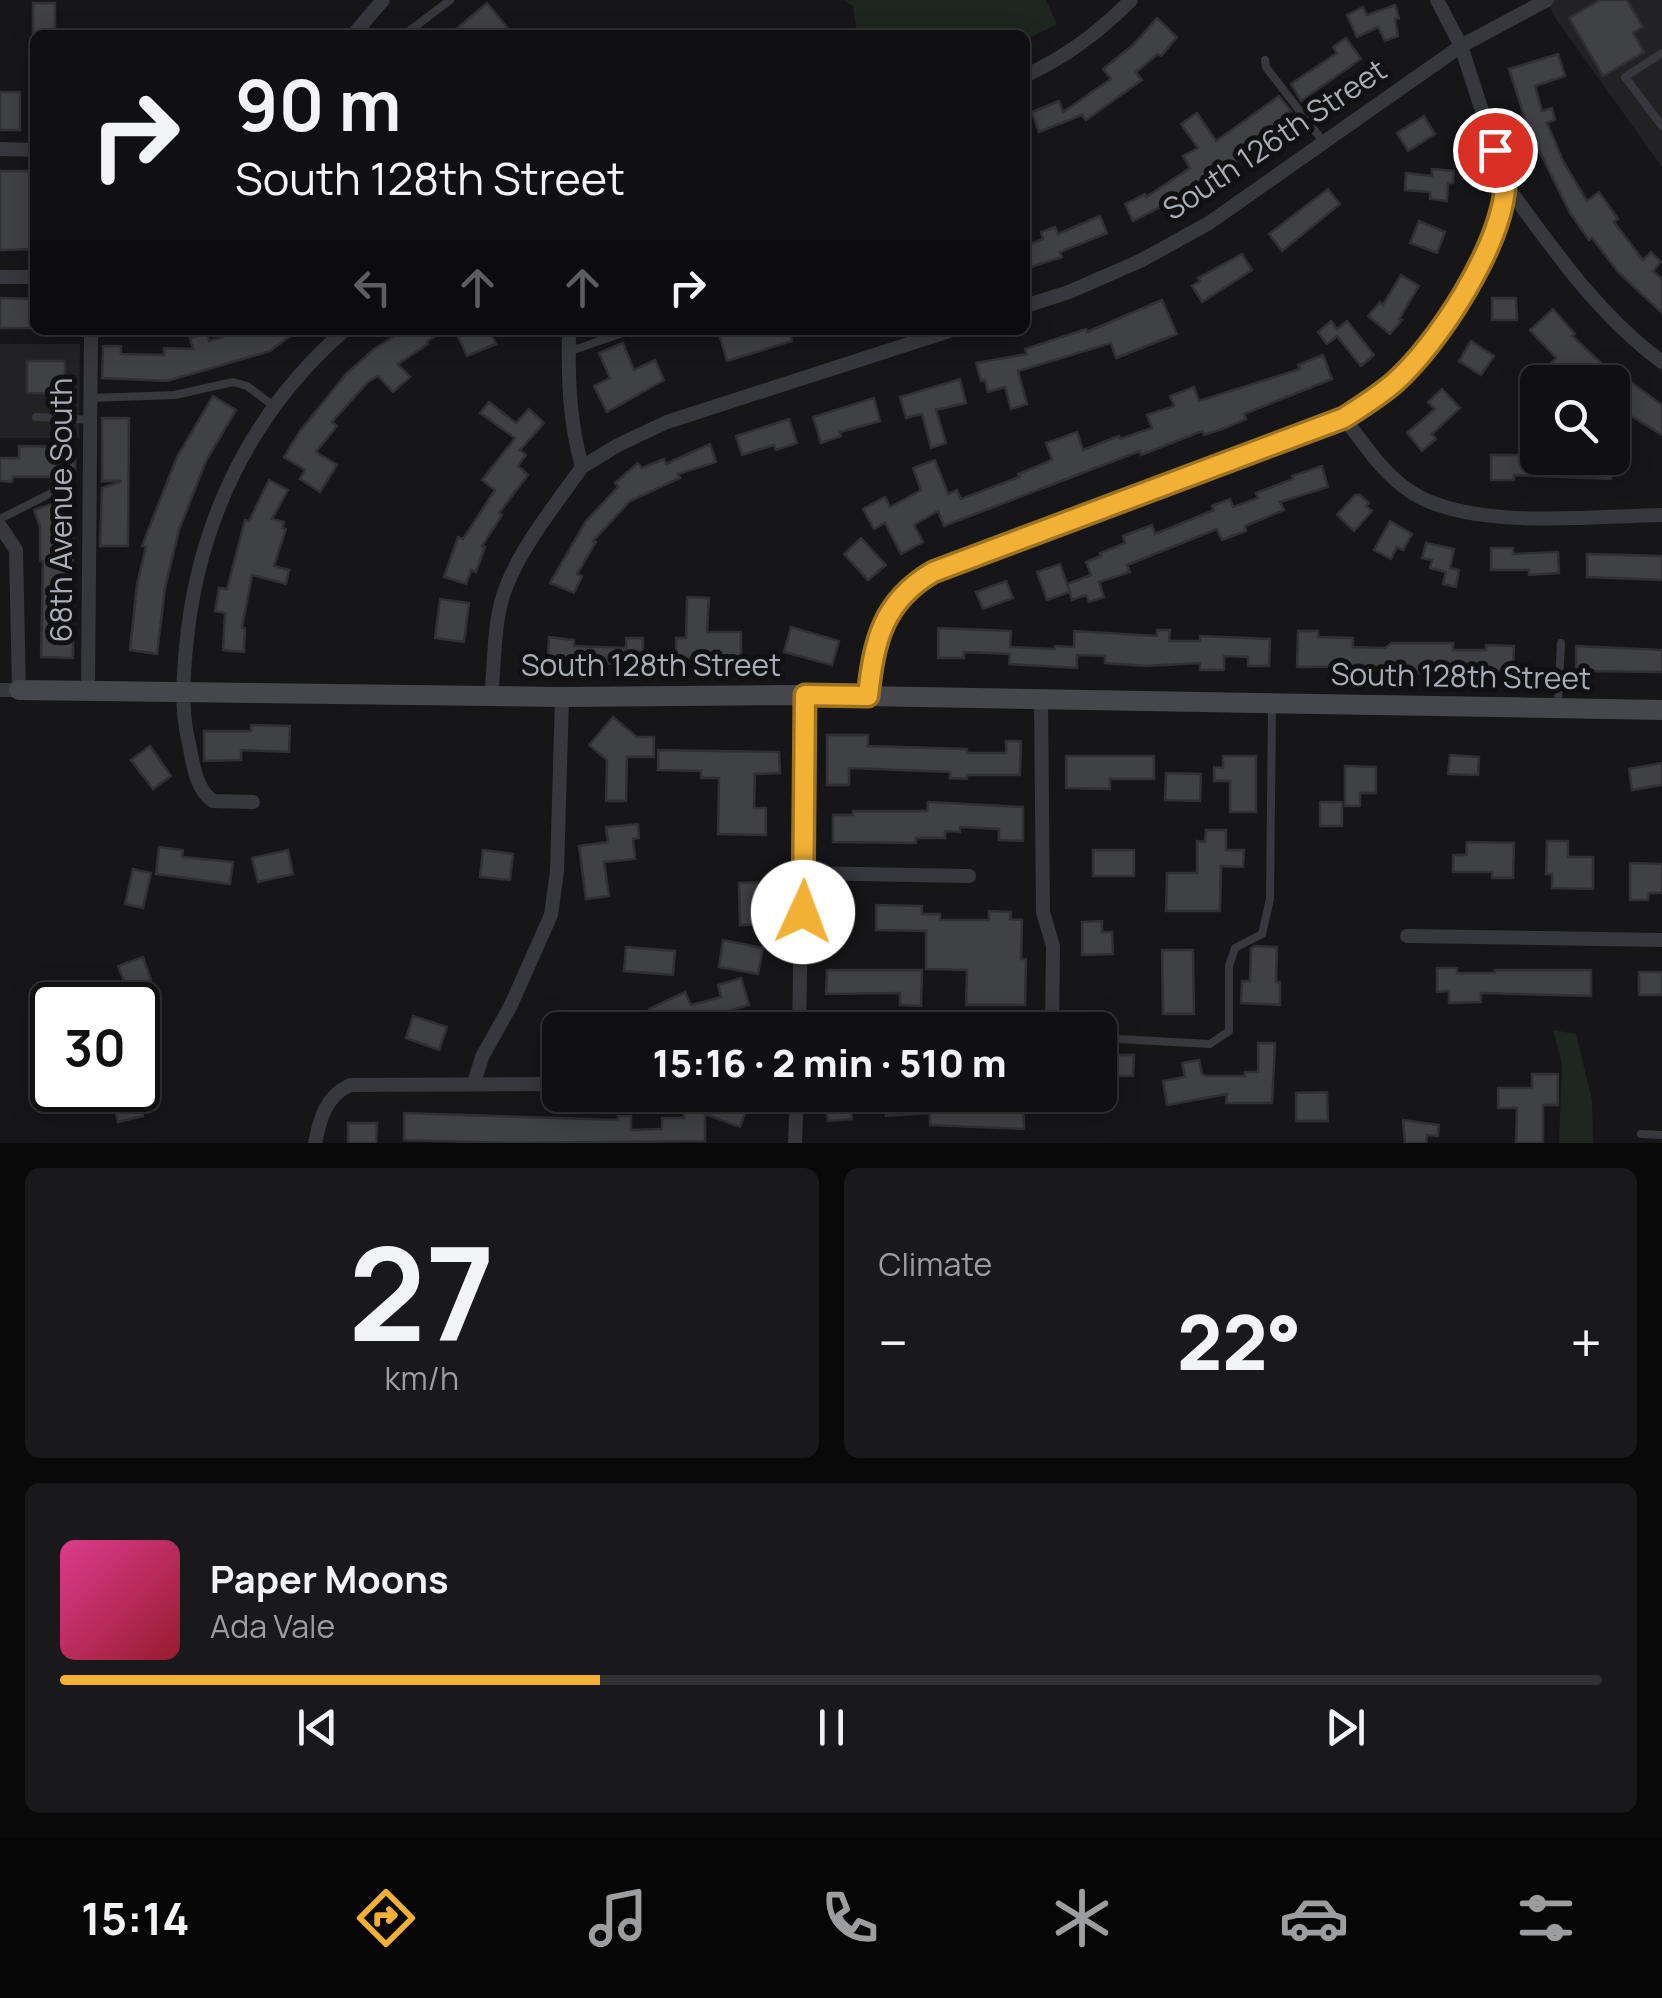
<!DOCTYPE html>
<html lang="en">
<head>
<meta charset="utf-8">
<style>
  body { margin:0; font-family:Manrope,sans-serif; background:#19191b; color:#f1f3f6; height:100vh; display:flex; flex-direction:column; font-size:38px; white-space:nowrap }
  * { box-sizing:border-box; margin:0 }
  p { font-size:32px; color:#9c9d9f }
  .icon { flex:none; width:55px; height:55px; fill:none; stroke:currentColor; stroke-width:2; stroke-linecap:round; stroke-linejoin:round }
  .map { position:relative; height:1143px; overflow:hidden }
  .details { display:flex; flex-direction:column; gap:25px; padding:25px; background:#09090a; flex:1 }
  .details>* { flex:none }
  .guide { position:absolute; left:30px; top:30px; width:1000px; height:305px; border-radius:15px; box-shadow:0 5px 25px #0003,0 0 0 2px #303032; background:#101012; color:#f1f3f6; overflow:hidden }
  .controls { position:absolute; left:1520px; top:365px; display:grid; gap:20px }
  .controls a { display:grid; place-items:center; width:110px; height:110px; border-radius:15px; background:#101012; box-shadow:0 5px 25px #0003,0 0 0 2px #303032; font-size:50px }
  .speed { position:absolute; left:30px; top:982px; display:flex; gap:20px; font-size:50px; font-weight:700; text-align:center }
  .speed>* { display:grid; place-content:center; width:130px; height:130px; border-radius:50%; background:#101012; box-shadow:0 5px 25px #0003,0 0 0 2px #303032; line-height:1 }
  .speed .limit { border:5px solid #111; border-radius:15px; background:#fff; color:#111 }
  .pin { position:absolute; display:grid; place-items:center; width:85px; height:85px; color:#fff; margin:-42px; border:5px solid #fff; border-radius:50%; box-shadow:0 2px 10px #0007 }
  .me { position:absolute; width:110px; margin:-55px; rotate:2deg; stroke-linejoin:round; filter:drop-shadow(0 0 8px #0008) }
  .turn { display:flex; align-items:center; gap:35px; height:210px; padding:0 40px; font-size:45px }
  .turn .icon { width:130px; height:130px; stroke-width:2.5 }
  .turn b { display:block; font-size:70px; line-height:85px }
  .lanes { display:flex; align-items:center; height:95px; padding:0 40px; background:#0003; justify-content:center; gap:50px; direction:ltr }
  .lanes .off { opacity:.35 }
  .big { font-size:75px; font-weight:800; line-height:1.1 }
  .details .widget { flex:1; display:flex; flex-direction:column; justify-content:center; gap:15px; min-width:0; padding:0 35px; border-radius:15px; background:#19191b }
  .details .dial { align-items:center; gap:0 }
  .dial b { font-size:130px; line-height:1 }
  .song { display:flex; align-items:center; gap:30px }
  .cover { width:120px; height:120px; border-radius:15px; background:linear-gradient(135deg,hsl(330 70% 55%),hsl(350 70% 35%)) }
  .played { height:10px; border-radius:5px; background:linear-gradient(90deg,#f2b134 35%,#303032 35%) }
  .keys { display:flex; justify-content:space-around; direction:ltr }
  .heat { display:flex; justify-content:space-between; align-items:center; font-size:55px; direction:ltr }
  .details .tiles { flex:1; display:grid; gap:25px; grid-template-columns:1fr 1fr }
  .widget:last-child { grid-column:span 2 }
  .trip { position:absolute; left:542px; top:1012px; width:575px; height:100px; border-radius:15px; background:#101012; box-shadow:0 5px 25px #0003,0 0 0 2px #303032; font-weight:800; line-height:100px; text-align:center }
  .menu { display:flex; height:160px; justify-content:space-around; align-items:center; background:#060607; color:#9c9d9f }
  .menu .icon { width:70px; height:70px }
  .menu .current { color:#f2b134 }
  .menu b { font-size:45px; color:#f1f3f6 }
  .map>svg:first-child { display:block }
  .built { fill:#222225 }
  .green { fill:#1e261f }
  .building { fill:#404145; stroke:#303034; stroke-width:2.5 }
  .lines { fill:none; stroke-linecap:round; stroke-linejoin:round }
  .lane { stroke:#37383d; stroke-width:8 }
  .street { stroke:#37383d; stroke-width:14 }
  .secondary { stroke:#45474d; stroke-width:20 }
  .route-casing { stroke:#9d7322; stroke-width:25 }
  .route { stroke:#f2b134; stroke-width:18 }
  .labels { text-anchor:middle; stroke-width:10; stroke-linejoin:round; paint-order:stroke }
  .street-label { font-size:30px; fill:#a8adb8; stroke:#111113 }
</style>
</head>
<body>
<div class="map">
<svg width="1662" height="1143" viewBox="0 0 1662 1143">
  <rect width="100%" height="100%" fill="#161618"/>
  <!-- built -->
  <g class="built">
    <polygon points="1548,0 1662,0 1662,167 1553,15"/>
    <polygon points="0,344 80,344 79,438 0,438"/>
  </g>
  <!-- green -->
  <g class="green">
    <polygon points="843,0 1046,0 1057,24 1025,40 1025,35 857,35 853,6"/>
    <polygon points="1553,1030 1576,1034 1592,1100 1593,1143 1559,1143 1562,1064"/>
  </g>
  <!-- building -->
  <g class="building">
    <polygon points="1600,0 1627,0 1643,27 1633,33 1644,52 1603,76 1569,18"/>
    <rect x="33" y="3" width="22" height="31"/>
    <polygon points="487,3 507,27 498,35 449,35"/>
    <polygon points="1395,5 1399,18 1395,19 1398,36 1385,41 1378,27 1357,37 1347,15 1363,7 1367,15"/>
    <polygon points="1157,18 1177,37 1161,56 1158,54 1136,72 1142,80 1086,120 1082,115 1039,132 1032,112 1059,101 1063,112 1111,79 1103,69 1133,45"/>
    <polygon points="1346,38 1361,59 1301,101 1291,84 1337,53 1333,47"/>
    <polygon points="1558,54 1565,76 1535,86 1542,111 1552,108 1555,120 1547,123 1564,163 1587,201 1599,192 1618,219 1614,222 1643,260 1651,252 1661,262 1653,271 1662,279 1662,313 1618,272 1592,238 1589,240 1570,213 1528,128 1509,69"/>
    <rect x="0" y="92" width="20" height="38"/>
    <polygon points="1279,96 1291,111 1258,138 1263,144 1172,205 1171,202 1133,221 1125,204 1145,194 1146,197 1190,168 1183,156 1198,148 1181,124 1197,113 1216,141"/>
    <polygon points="1424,116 1435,134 1408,151 1397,133"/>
    <polygon points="1432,169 1454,171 1453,183 1448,183 1447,201 1430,199 1430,192 1405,190 1406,173 1432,176"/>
    <polygon points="0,171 35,171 35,249 0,250"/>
    <polygon points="1328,189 1340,204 1282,251 1269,234"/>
    <polygon points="1100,216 1107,233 1060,252 1062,257 1025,269 1025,246 1043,239 1041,232 1055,227 1058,234"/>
    <polygon points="1419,221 1445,232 1437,253 1410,243"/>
    <polygon points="1242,254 1252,270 1202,302 1192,286 1200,281 1198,278"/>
    <polygon points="1401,275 1419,286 1399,319 1402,320 1390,334 1368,316 1380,302 1383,305"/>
    <polygon points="0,298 35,299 35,328 0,328"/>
    <polygon points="1492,298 1516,298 1517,320 1492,320"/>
    <polygon points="1162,300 1177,334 1116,358 1111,343 1018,371 1027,404 1011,409 1005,387 988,392 985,380 981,381 976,363 1027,354 1025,349 1086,329 1087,332"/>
    <polygon points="1553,309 1575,334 1572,336 1612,373 1612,368 1662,405 1662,435 1612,404 1612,382 1584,382 1573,372 1564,382 1548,367 1556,358 1530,330"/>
    <polygon points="1331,321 1337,329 1347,321 1374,355 1361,366 1337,336 1327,344 1318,332"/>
    <polygon points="245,330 298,330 270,351 167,381 102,378 103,346 121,346 121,354 164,355 164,348 193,349 190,338 207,333 209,341"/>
    <polygon points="404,330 448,330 427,341 428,344 398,364 410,377 393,392 378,376 368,382 332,422 337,426 316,452 337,465 320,492 300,479 305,470 284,457 300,431 346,374 374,349"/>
    <polygon points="455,330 489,330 496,344 467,356"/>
    <polygon points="734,330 789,330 792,341 727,361 719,334"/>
    <polygon points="1471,341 1494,356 1481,375 1459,361"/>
    <polygon points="623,343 634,370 655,360 664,380 607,412 594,386 610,378 599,353"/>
    <polygon points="1323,355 1332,379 1244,414 1246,419 1225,428 1204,435 1202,431 1141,455 1140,451 944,526 938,511 914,525 923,542 901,554 885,523 874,529 863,509 885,497 890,507 921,490 913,468 935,460 948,494 957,490 961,499 1019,477 1018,474 1052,460 1046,443 1077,432 1083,450 1119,436 1120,439 1152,428 1147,415 1174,406 1170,396 1194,387 1199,401 1300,369 1298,365"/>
    <polygon points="27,361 65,361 65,394 27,393"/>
    <polygon points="960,379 966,403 936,410 946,443 931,448 922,414 906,418 900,397"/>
    <polygon points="1442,389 1460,408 1432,434 1436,439 1422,451 1407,433 1435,409 1428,402"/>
    <polygon points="213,396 236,410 206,461 179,530 165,588 157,654 130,650 137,584 146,547 142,546 177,457"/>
    <polygon points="874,398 880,421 840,432 841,436 821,443 813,417"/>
    <polygon points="489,402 516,423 529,409 544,423 520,450 526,455 518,466 528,475 499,513 502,515 482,546 485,547 476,572 471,570 466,584 444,577 458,537 463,539 495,490 482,480 515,438 480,413"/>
    <polygon points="102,418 129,418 128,546 100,546 102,488 122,481 102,481"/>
    <polygon points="789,419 797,443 776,450 774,445 742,455 736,436"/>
    <polygon points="710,444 716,462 678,474 680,478 630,501 593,541 596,542 577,574 582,576 574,593 550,583 586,521 618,487 615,483 638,463 642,468 664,459 666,464"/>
    <polygon points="19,446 75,447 75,481 66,478 51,481 51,477 13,477 12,482 0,481 0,458 19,458"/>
    <polygon points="1491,455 1538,455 1553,458 1553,463 1578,464 1579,458 1611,458 1611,479 1514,475 1514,480 1491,480"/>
    <polygon points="1322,466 1328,487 1280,502 1284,510 1245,526 1246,531 1222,540 1217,529 1127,565 1130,572 1099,582 1104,597 1089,602 1086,595 1072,600 1067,584 1091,575 1086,562 1101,556 1100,553 1125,543 1123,536 1152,525 1155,534 1214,510 1212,506 1230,499 1233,507 1258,498 1256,493 1293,479 1292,476"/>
    <polygon points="269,480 288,490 272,519 284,522 282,528 286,529 274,566 289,570 286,584 252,575 242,628 245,628 244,652 223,650 225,613 215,611 219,588 227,589 245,520 249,521"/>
    <polygon points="1355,495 1360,495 1369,503 1366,506 1372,511 1354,531 1337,515"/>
    <polygon points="66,499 73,522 73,658 41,657 43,561 40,561 40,527 34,510"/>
    <polygon points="1390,521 1412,534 1403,550 1397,547 1391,559 1374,550"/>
    <polygon points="861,538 886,565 868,580 844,554"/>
    <polygon points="1426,543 1454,549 1450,568 1459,570 1456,587 1443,584 1446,572 1430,568 1432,560 1422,558"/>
    <polygon points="1491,548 1513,548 1513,554 1558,552 1559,573 1529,575 1529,570 1491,570"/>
    <polygon points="1587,554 1662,556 1662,580 1587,577"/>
    <polygon points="1060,564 1070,592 1047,600 1037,572"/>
    <polygon points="1006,581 1013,598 983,609 976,592"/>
    <polygon points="687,597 709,598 707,632 741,632 741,658 676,658 676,638 686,638"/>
    <polygon points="440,599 469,603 464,642 435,638"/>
    <polygon points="791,627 839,641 832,665 784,652"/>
    <polygon points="938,628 1011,631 1010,647 1055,649 1055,646 1074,647 1074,631 1157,636 1157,630 1170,630 1169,641 1200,641 1200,636 1270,639 1269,666 1248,666 1248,657 1224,656 1224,670 1200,670 1200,663 1146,666 1105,663 1105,656 1077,655 1077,668 1009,664 1010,654 964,652 964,658 938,658"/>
    <polygon points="1298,631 1318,631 1318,637 1353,638 1353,647 1385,648 1392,643 1453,643 1453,650 1486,650 1486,645 1514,646 1513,672 1459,669 1459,676 1442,676 1442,673 1409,673 1409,666 1297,667"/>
    <polygon points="549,637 574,640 574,646 626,648 626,638 643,638 643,653 638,653 638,663 582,664 583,660 548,657"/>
    <polygon points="1576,646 1662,650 1662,672 1576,671"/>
    <polygon points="613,717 637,737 654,737 654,757 627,757 626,801 606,801 607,760 589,745"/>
    <polygon points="251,725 290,726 289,752 241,750 241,760 204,761 204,731 251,731"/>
    <polygon points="827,735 868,735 868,746 967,749 967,753 1006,753 1006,741 1021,741 1020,775 967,775 967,779 950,778 950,772 849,768 849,785 827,785"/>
    <polygon points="150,746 171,776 153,789 131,760"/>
    <polygon points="658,750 779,752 780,773 755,774 754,808 766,808 766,835 718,834 719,778 701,778 701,771 658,770"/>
    <polygon points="1450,755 1479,757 1478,775 1448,774"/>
    <polygon points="1066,756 1154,756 1154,779 1110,779 1110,789 1066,788"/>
    <polygon points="1223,756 1256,756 1256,812 1230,812 1230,781 1214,781 1214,767 1223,768"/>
    <polygon points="1662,763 1662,785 1632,790 1629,769"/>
    <polygon points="1345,766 1376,767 1376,793 1360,793 1360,806 1345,806"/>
    <polygon points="1166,773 1201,774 1200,801 1165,800"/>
    <polygon points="928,802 1023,807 1023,841 999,840 999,829 960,827 960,832 945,831 945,838 916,838 916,843 833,842 833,815 853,815 853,811 927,811"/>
    <rect x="1320" y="802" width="22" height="24"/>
    <polygon points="638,824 639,838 633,839 635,859 604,862 609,896 586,899 579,846 608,842 606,827"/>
    <polygon points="1206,830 1226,830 1226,850 1244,850 1243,867 1221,866 1220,911 1166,911 1167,873 1197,873 1197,841 1205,842"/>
    <polygon points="1547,841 1568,841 1568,857 1593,857 1593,889 1552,888 1552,874 1546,874"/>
    <polygon points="1467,842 1514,843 1513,878 1492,878 1492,872 1453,872 1453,855 1466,855"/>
    <polygon points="159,847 183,850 182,857 233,862 230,884 156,874"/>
    <polygon points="288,850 293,874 258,882 252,858"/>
    <polygon points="483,850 513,854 510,880 480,877"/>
    <rect x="1093" y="850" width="41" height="26"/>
    <polygon points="1630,863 1662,864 1662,893 1649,893 1648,900 1630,900"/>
    <polygon points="133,869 151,873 143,908 125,904"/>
    <polygon points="769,882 770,925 740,925 739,883"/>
    <polygon points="876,905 922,906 922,914 940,914 940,920 989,920 989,911 1011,912 1010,919 1022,920 1021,959 1026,959 1025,1005 966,1005 967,970 926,969 926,931 876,930"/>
    <polygon points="1102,921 1102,932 1112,932 1113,954 1082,955 1082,922"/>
    <polygon points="723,940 763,948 758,974 719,967"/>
    <polygon points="1255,946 1277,947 1276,982 1280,982 1280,1005 1241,1003 1242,981 1250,981 1251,948"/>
    <polygon points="626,947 675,951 673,975 624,971"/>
    <polygon points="1162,950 1193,950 1194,1014 1163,1014"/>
    <polygon points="143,957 151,980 127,989 118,966"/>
    <polygon points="1437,968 1457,968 1457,973 1495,973 1495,970 1591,970 1591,996 1481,993 1481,1002 1449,1003 1449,991 1437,992"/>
    <polygon points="827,970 922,970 921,1006 900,1005 900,993 826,994"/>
    <rect x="1639" y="972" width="23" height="23"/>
    <polygon points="741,978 749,1005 697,1020 701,1027 692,1030 658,1030 649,1009 685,992 691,1005 721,997 718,985"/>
    <polygon points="413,1016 447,1027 439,1050 406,1038"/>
    <polygon points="1258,1043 1275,1043 1272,1103 1226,1103 1227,1094 1167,1105 1163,1081 1185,1077 1182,1063 1199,1060 1202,1074 1207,1076 1245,1076 1245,1072 1258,1072"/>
    <polygon points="1100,1055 1134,1055 1133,1076 1100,1076"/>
    <polygon points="1532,1074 1558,1074 1558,1105 1543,1105 1543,1143 1516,1143 1517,1108 1498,1108 1498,1088 1532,1088"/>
    <polygon points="1327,1092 1328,1121 1296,1121 1296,1093"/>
    <polygon points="712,1095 765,1095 746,1111 740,1127 705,1114 705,1141 511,1143 404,1140 404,1113 618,1120 618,1116 631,1116 631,1130 662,1129 662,1118 684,1118 684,1106 705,1106 705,1114"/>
    <polygon points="834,1095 850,1095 852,1119 828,1121 826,1104 835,1103"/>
    <polygon points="884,1095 1023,1095 1024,1129 930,1125 930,1113 886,1116"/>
    <polygon points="138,1096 143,1116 118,1122 113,1102"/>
    <polygon points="1403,1120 1439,1125 1438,1136 1427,1135 1426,1143 1405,1143"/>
    <polygon points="348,1123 377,1123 376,1143 348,1143"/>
  </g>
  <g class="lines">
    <!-- lane -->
    <g class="lane">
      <polyline points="404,35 450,0"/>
      <polyline points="1662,53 1625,77 1662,126"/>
      <polyline points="1265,60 1266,67 1322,140"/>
      <polyline points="568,352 631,330"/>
      <polyline points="91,398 175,395 233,382 247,386 274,406"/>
      <polyline points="36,417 91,420"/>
      <polyline points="0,519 67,485"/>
      <polyline points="1558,704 1561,643"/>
      <polyline points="1100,1038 1210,1044 1229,1031 1229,966 1235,948 1262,934 1270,899 1272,707"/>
      <polyline points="1641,1134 1662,1135"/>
    </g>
    <!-- street -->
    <g class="street">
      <polyline points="353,35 383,0"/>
      <path d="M1025,76C1067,56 1098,33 1131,0"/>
      <polyline points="0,149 35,150"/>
      <path d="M1506,185C1553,249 1598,315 1662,362"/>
      <polyline points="0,277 35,277"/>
      <polyline points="1025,306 1069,292 1142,260 1209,223 1461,46 1547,0"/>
      <polyline points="1344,418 1396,381 1431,345 1466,288 1491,240 1506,185 1461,46 1437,0"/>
      <polyline points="582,467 618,445 667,422 952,330"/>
      <polyline points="0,526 16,550 19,690 0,690"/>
      <polyline points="88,691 91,330"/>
      <path d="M868,696C874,641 882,602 933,572L1344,418C1364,444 1383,474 1411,492C1471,531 1592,516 1662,515"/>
      <path d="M491,697C495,662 493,620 506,587C523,544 556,504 582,467C569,420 568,378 569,330"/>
      <polyline points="1041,699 1043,912 1053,946 1052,1030"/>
      <path d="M253,802L213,801C194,788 193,760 188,739C181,708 183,680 186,648C197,524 250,412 345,330"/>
      <polyline points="804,873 969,876"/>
      <polyline points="1407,936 1662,940"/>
      <polyline points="799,1030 805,695"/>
      <polyline points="474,1083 482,1057 511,1005 551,915 557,871 562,697"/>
      <path d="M315,1143C320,1118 326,1096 350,1085L560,1084"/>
      <polyline points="795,1143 797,1095"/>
    </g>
    <!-- secondary -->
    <polyline class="secondary" points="19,690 562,697 805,695 1662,710"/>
  </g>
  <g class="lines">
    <!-- route casing -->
    <g class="route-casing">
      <path id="route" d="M803,912L805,695L868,696C874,642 882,602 933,572L1344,418C1361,407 1379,396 1395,382C1438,344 1501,246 1505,187C1506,176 1498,161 1495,150"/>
    </g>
    <!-- route -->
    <use href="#route" class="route"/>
  </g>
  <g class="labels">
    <!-- street labels -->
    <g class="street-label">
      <text transform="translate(1275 140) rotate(-34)" y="10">South 126th Street</text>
      <text transform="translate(62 510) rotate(-90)" y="10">68th Avenue South</text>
      <text x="651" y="676">South 128th Street</text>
      <text transform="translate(1461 677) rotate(1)" y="10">South 128th Street</text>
    </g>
  </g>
</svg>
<div class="controls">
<a><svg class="icon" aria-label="search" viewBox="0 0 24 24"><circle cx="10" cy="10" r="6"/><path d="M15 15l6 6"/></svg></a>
</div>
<div class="speed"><div class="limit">30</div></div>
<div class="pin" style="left:1495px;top:150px;background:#d93025"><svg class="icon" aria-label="arrive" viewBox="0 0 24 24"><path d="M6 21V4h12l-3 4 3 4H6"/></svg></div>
<svg class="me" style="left:803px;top:912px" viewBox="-20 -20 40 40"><circle r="19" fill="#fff"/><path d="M0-13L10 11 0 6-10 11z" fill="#f2b134"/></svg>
<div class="trip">15:16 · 2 min · 510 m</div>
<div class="guide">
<div class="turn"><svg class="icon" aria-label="right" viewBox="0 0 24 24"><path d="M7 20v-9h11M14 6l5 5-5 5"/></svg><div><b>90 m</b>South 128th Street</div></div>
<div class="lanes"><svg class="icon off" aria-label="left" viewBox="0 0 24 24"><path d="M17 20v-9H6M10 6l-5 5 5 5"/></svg><svg class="icon off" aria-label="ahead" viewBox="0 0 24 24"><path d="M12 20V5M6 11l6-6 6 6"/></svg><svg class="icon off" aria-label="ahead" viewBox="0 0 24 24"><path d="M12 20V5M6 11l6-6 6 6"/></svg><svg class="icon" aria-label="right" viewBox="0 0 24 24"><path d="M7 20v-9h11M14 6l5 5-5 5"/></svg></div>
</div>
</div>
<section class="details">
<div class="tiles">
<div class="widget dial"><b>27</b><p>km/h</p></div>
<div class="widget"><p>Climate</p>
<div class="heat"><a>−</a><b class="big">22°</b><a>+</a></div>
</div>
<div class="widget">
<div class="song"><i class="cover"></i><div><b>Paper Moons</b><p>Ada Vale</p></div></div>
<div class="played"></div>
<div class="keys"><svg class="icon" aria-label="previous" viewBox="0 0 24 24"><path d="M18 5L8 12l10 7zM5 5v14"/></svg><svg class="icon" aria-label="pause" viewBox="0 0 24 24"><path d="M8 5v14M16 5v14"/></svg><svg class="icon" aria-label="next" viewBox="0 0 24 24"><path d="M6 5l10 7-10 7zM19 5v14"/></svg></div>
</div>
</div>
</section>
<nav class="menu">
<b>15:14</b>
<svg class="icon current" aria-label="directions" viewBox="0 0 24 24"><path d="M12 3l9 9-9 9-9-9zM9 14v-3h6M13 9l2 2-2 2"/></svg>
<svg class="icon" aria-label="music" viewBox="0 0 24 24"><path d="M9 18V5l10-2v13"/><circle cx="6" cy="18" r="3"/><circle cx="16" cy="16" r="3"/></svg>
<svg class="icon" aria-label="phone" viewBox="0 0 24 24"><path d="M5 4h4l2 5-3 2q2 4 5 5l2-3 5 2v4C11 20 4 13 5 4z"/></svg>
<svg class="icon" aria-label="climate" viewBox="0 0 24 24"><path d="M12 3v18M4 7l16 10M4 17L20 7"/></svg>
<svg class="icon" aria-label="car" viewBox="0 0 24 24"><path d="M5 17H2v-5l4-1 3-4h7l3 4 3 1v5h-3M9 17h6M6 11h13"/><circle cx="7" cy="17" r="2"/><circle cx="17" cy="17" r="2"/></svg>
<svg class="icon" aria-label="filters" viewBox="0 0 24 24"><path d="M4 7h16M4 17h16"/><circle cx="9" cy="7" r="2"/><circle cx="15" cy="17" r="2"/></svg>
</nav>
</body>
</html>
